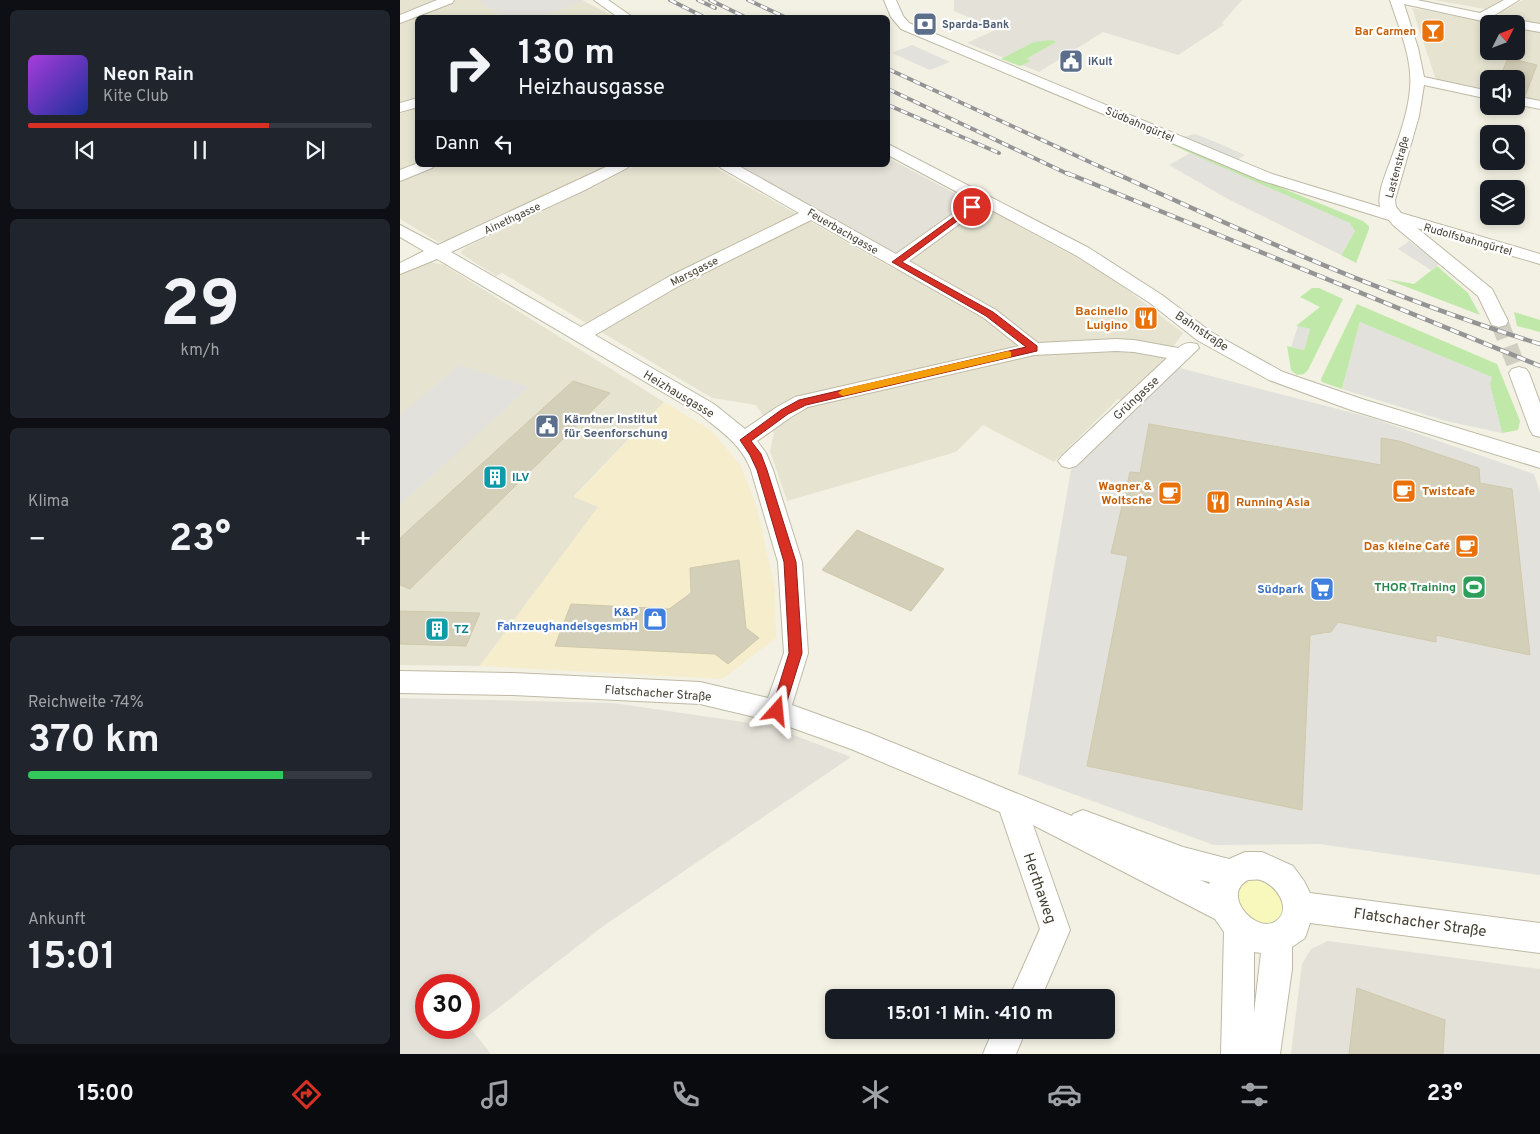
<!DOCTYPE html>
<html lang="de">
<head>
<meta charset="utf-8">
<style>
  body { margin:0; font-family:Overpass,sans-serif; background:#20242c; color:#f1f3f6; height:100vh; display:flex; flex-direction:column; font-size:19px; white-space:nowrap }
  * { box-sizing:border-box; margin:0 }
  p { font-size:16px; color:#9ea1a6 }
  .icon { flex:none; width:28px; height:28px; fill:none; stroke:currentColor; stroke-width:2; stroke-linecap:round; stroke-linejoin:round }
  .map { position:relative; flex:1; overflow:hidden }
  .sheet { display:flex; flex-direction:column; gap:10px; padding:10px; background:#0d0f14; width:400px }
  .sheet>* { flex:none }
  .top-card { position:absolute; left:15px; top:15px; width:475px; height:152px; border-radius:8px; box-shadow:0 2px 8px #0003; background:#171b24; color:#f1f3f6; overflow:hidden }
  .needle { width:32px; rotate:48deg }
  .tools { position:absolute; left:1080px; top:15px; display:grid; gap:10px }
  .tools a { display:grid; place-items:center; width:45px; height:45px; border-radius:8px; background:#171b24; box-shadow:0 2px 8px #0003; font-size:25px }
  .speed { position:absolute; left:15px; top:974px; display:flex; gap:10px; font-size:25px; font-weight:700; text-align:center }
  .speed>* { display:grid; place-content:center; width:65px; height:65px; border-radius:50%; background:#171b24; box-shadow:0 2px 8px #0003; line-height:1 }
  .speed .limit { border:8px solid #d22; background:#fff; color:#111 }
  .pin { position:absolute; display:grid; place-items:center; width:42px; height:42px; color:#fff; margin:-21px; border:2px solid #fff; border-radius:50%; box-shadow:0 1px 5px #0007 }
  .me { position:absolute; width:55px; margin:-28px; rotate:18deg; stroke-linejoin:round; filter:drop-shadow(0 0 4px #0008) }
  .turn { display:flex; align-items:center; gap:18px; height:105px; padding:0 20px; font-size:22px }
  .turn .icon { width:65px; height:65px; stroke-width:2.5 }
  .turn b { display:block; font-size:35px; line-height:42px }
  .then { display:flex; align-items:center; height:48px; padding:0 20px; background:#0003; gap:10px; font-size:19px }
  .big { font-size:38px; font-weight:700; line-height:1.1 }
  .sheet .tile { flex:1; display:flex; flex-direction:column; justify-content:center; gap:8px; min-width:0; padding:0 18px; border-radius:8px; background:#20242c }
  .sheet .dial { align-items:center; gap:0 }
  .dial b { font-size:65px; line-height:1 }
  .song { display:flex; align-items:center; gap:15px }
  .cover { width:60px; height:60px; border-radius:8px; background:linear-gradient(135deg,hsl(280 70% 55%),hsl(230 70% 35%)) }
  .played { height:5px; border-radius:2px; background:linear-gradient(90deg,#d93025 70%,#363941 70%) }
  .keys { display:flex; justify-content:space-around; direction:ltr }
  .heat { display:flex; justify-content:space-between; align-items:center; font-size:28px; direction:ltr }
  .charge { height:8px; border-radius:4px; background:linear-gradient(90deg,#34c759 74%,#363941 0) }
  .trip { position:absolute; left:425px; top:989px; width:290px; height:50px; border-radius:8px; background:#171b24; box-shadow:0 2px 8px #0003; font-weight:700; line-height:50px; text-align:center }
  .tab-bar { display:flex; height:80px; justify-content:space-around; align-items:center; background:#090b0e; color:#9ea1a6 }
  .tab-bar .icon { width:35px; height:35px }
  .tab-bar .selected { color:#d93025 }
  .tab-bar b { font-size:22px; color:#f1f3f6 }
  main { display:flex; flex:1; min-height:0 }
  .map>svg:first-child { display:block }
  .residential { fill:#e6e4d1 }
  .commercial { fill:#f6edcc }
  .industrial { fill:#e4e1d8; fill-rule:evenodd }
  .green { fill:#c0e9a9 }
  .sand { fill:#f9f8bc }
  .parking { fill:#e2e1dc; fill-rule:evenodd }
  .building { fill:#d4cfb8; stroke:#cfc8ab }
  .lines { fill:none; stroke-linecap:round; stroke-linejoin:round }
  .minor-tunnel { stroke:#cfcec0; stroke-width:18; stroke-dasharray:18 9; stroke-linecap:butt }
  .minor-casing { stroke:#bebaa5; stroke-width:2 }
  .minor { fill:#fff; fill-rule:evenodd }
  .rail-far1-casing { stroke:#949494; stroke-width:4 }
  .rail-casing { stroke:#949494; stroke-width:4.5 }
  .rail-far1 { stroke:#fff; stroke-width:2.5; stroke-dasharray:7; stroke-linecap:butt }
  .rail { stroke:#fff; stroke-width:3; stroke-dasharray:9; stroke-linecap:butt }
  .route { fill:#d93025; stroke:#8d1f18 }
  .slow { fill:#f59e0b }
  .labels { text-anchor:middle; stroke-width:4.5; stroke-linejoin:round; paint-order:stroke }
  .far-service-label { font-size:11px; font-weight:bold; fill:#4e5e75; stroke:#fff; text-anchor:start }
  .far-food-label { font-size:11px; font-weight:bold; fill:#c56008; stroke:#fff; text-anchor:end }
  .far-street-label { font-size:11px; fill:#444133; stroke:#fff }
  .food-label { font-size:12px; font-weight:bold; fill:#c56008; stroke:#fff; text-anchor:end }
  .street-label { font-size:12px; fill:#444133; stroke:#fff }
  .service-label { font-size:12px; font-weight:bold; fill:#4e5e75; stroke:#fff; text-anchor:start }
  .culture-label { font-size:12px; font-weight:bold; fill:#0d838f; stroke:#fff; text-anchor:start }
  .leisure-label { font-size:12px; font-weight:bold; fill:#27864d; stroke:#fff; text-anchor:end }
  .shop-label { font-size:12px; font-weight:bold; fill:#366cbe; stroke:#fff; text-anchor:end }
  .near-street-label { font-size:15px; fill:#444133; stroke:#fff }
</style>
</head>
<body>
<main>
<section class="sheet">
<div class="tile">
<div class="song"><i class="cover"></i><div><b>Neon Rain</b><p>Kite Club</p></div></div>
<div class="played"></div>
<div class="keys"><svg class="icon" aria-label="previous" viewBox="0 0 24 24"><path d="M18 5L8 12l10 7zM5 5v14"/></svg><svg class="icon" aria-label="pause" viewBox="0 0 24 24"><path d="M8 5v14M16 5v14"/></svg><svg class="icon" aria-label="next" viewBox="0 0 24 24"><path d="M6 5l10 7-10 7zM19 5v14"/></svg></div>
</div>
<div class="tile dial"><b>29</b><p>km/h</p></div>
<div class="tile"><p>Klima</p>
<div class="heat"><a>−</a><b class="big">23°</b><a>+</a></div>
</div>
<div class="tile"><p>Reichweite · 74%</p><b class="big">370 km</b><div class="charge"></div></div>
<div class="tile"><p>Ankunft</p><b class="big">15:01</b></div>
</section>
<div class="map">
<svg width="1140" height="1054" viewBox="0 0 1140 1054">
  <rect width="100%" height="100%" fill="#f2f1e3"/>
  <!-- residential -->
  <g class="residential">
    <polygon points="0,0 182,0 215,17 18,18 17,99 0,105"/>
    <polygon points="1034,0 1102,0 1085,9"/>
    <polygon points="1123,0 1140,0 1140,26 1107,20 1099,13"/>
    <polygon points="1012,8 1098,24 1089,24 1089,51 1116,51 1116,27 1140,32 1140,101 1116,96 1116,79 1089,79 1089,90 1036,80"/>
    <polygon points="17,107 18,165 211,165 50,240 38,242 0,219 0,114"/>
    <polygon points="236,165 310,165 496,270 584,207 707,274 783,333 758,368 724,402 718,399 654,462 583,425 556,452 387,501 370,451 374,433 356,405 312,398 102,273 96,276 60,253 66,247 196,186"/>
    <polygon points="30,262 44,265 264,402 174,496 199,506 80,666 0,665 0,275"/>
  </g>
  <!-- commercial -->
  <polygon class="commercial" points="264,402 311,430 341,466 357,508 375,589 376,638 322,679 80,666 198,507 174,497"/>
  <!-- industrial -->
  <g class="industrial">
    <polygon points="554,0 842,0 822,23 824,25 778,55 703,32 639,72 567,43 597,29 554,11"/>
    <polygon points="488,158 569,201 493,255 334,165 488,165"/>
    <path d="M0,698L213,703L370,726L451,757L202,927L71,1029L91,1054H0ZM26,985H69V1028H26Z"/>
    <polygon points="928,941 1140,969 1140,1054 891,1054 902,964 911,949"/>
  </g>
  <!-- green -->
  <g class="green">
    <polygon points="652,40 656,42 626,59 631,61 620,66 601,59 634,42"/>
    <polygon points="754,136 963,221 969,226 969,229 956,263 941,255 955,231"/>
    <polygon points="1037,266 1068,293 1080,315 986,279 1014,284"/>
    <polygon points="912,288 919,288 943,299 908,370 904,374 897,375 891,370 887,346 904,350 910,329 896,326 920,307 900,297"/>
    <polygon points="957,304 1097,364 1120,421 1118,430 1102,433 1090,385 960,322 942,389 922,382 921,379"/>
    <polygon points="1114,312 1140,320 1140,332 1117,326"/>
  </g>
  <!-- sand -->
  <polygon class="sand" points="855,878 870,882 884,903 882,917 869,925 853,923 836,903 837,888 848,879"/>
  <!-- parking -->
  <g class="parking">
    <polygon points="77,0 182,0 184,1 139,17 107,18"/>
    <polygon points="512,45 550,62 530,70 492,53"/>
    <polygon points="795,134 820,144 845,155 838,159 783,137"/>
    <polygon points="790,153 950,223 955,231 941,255 828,199 769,165"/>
    <polygon points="1009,241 1039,264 1031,270 998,249"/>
    <polygon points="960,322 1092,377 1090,385 1102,433 1046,421 942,389"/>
    <polygon points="898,326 910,329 904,350 891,347"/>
    <polygon points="60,365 129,387 0,505 0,415"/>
    <path d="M776,367L972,418L1134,474L1140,493V875L919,844L814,845L618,774L671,470ZM749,424L1112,489L1130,654L1036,635V642L938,622L931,632L925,634L910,633L902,810L687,766L728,556L711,552L730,472L740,473Z"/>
  </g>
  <!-- building -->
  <g class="building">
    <polygon points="1108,58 1137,65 1125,96 1116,94 1116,79 1099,79"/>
    <polygon points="173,381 210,393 10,589 0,585 0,538"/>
    <polygon points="749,424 981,465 981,438 999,441 1079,468 1080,483 1112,489 1130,655 1036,635 1036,642 938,622 931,632 910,635 902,810 687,766 728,556 711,553 730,472 740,473"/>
    <polygon points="457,530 544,569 511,611 422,570"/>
    <polygon points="339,560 346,628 359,638 328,664 315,654 155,646 171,604 269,609 291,593 290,568"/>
    <polygon points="0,611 80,613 66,646 0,644"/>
    <polygon points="957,988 1045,1020 1043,1054 949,1054"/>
  </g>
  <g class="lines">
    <!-- minor-tunnel -->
    <polyline class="minor-tunnel" points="1099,321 1119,373"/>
    <!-- minor casing -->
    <g class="minor-casing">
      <g id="minor">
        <polygon points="37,0 54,0 52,3 0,23 0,15"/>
        <polygon points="194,0 208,0 234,18 219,18"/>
        <path d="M484,0H496L503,16L509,23L872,174L980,207C977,192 986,174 991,159C999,137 1008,113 1010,89C1013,59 999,28 990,0H1017L1080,13L1104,0H1119L1093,16L1140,24V32L1116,28V24H1096L1004,4L1018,48L1024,77L1089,91V99L1024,85L1019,116L995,200L996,207L1001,213L1140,254V264L1017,228L1092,289L1108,321L1106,325L1099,327L1092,325L1078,296L993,225L989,220L860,180L501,29L491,17Z"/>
        <polygon points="1116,96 1140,101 1140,109 1116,104"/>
        <polygon points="18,98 18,107 0,112 0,103"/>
        <path d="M488,144L689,248L762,295L811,332L883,372L965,400L1140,453V468L951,410L869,380L797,340L750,303L677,256L584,206L509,261L596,310L638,343L716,339L734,340L778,348C784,343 789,342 797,344L799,348L676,466L669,468L662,466L658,461L662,456L767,358L734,352L716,351L634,355L408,407L391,417L357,441L366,453L373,470L402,562L408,653L392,705L469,733L672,816L673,814L683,810L783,847L829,859L845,852H862L893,866L904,881L910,893L1140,923V953L910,923L905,938L892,947V969L880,1054H821L824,932L815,919L635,826L633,825L670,930L641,998H609L640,929L600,812L451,749L376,722L300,704L113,695L0,693V671L113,673L300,682L368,698L384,653L378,562L351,470C341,443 321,432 300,414L37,259L0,274V263L24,251L0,237V225L38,245L210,165H230L227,168L185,190L51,252L181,327L270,276L399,213L321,168L318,165H337L496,254L572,200L488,155ZM411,220L584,318L619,346L395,397L377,407L345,429L314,404L195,335L282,284ZM800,880L810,882L809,884ZM848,880C852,880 857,879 860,880C876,884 893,909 876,921C857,935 820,895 848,880ZM854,952L861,953L854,1013Z"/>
        <polygon points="18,163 18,165 35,165 32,168 0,181 0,170"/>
        <polygon points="1119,367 1126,369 1129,373 1140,403 1140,437 1133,435 1130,430 1109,373 1112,369"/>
        <polygon points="593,1030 626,1030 616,1054 583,1054"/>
      </g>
    </g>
    <!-- minor -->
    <use href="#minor" class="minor"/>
    <!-- rail-far1 casing -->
    <g class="rail-far1-casing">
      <g id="rail-far1">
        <polyline points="270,0 306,18"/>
        <polyline points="298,0 315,8"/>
        <polyline points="310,0 347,18"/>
        <polyline points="348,0 387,18"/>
        <polyline points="488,69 718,175"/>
        <polyline points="488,89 670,175"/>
        <polyline points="488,105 599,153"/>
      </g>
    </g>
    <!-- rail casing -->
    <g class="rail-casing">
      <g id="rail">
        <polyline points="667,173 1140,366"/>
        <path d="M715,173C854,237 994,299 1140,344"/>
      </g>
    </g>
    <!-- rail-far1 -->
    <use href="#rail-far1" class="rail-far1"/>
    <!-- rail -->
    <use href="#rail" class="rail"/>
  </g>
  <!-- route -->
  <polygon class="route" points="569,206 576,207 502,262 593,312 637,346 637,351 406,405 388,414 351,441 361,454 367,470 396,562 402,653 384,711 382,715 377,716 373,715 371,711 389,653 384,562 357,470 350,455 340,440 381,410 399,400 626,347 586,316 492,262"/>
  <!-- slow -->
  <polygon class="slow" points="608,351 611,352 611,357 443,396 438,393 443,389"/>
  <!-- icons -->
  <defs>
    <g id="bank-square" transform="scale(1.25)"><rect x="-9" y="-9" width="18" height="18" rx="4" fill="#5c6f8a" stroke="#fff"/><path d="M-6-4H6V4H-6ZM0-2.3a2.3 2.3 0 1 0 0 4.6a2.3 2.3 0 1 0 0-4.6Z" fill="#fff"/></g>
    <g id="bar-square" transform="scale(1.25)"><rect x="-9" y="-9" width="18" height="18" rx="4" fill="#e8710a" stroke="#fff"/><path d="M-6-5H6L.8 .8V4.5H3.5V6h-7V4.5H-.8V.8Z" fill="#fff"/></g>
    <g id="civic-square" transform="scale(1.25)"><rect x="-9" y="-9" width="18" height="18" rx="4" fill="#5c6f8a" stroke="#fff"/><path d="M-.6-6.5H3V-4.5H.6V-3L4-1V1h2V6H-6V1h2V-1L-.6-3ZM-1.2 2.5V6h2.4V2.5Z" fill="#fff"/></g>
    <g id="restaurant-square" transform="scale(1.25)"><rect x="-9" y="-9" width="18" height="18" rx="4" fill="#e8710a" stroke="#fff"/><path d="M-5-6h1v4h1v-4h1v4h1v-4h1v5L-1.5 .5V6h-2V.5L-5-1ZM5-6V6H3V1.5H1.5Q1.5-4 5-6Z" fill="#fff"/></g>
    <g id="building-square" transform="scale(1.25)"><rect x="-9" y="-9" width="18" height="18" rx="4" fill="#0f9aa8" stroke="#fff"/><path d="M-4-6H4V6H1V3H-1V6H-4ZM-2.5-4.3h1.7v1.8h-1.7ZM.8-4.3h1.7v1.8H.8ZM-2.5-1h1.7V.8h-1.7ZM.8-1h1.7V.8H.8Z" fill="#fff"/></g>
    <g id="cafe-square" transform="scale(1.25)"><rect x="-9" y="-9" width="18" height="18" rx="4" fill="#e8710a" stroke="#fff"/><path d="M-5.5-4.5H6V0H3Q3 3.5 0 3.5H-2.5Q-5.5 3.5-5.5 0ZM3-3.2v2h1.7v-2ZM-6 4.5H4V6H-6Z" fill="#fff"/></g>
    <g id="stadium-square" transform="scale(1.25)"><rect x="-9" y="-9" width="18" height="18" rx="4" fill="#2e9e5b" stroke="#fff"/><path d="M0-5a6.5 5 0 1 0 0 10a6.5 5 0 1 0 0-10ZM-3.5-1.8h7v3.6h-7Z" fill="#fff"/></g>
    <g id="supermarket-square" transform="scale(1.25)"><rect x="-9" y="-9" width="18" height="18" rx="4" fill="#3f7fe0" stroke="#fff"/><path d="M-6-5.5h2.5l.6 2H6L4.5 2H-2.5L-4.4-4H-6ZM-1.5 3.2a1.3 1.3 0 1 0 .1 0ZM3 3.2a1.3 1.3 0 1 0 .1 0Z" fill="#fff"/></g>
    <g id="shop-square" transform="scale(1.25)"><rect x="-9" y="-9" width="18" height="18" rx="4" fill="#3f7fe0" stroke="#fff"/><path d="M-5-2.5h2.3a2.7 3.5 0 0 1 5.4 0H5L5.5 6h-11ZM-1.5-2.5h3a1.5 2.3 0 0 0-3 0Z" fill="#fff"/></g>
  </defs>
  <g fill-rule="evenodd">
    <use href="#bank-square" x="525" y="24"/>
    <use href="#bar-square" x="1033" y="31"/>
    <use href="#civic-square" x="671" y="61"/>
    <use href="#restaurant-square" x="746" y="318"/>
    <use href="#civic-square" x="147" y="426"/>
    <use href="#building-square" x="95" y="477"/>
    <use href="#cafe-square" x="1004" y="491"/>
    <use href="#cafe-square" x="770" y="493"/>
    <use href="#restaurant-square" x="818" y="502"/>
    <use href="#cafe-square" x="1067" y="546"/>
    <use href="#stadium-square" x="1074" y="587"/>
    <use href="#supermarket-square" x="922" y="589"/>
    <use href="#shop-square" x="255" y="619"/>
    <use href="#building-square" x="37" y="629"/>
  </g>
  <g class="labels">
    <!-- far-service labels -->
    <g class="far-service-label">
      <text x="542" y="28">Sparda-Bank</text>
      <text x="688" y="65">iKult</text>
    </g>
    <!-- far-food labels -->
    <g class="far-food-label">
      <text x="1016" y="35">Bar Carmen</text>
    </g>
    <!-- far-street labels -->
    <g class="far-street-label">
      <text transform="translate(740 124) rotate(23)" y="4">Südbahngürtel</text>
      <text transform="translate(997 167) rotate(-75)" y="4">Lastenstraße</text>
      <text transform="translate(112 218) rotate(-25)" y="4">Ainethgasse</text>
      <text transform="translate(443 231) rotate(30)" y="4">Feuerbachgasse</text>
      <text transform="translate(1068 239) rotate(16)" y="4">Rudolfsbahngürtel</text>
      <text transform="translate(294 271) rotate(-27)" y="4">Marsgasse</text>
    </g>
    <!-- food labels -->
    <g class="food-label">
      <text x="728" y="315">Bacinello<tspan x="728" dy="14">Luigino</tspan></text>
      <text x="752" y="490">Wagner &amp;<tspan x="752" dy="14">Woltsche</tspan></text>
      <text x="1022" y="495" text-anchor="start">Twistcafe</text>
      <text x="836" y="506" text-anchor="start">Running Asia</text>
      <text x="1050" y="550">Das kleine Café</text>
    </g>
    <!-- street labels -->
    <g class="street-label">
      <text transform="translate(802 331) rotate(34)" y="4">Bahnstraße</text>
      <text transform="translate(279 394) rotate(31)" y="4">Heizhausgasse</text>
      <text transform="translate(736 398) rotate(-43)" y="4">Grüngasse</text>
      <text transform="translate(258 693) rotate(4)" y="4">Flatschacher Straße</text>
    </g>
    <!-- service labels -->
    <g class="service-label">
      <text x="164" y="423">Kärntner Institut<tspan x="164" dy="14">für Seenforschung</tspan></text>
    </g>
    <!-- culture labels -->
    <g class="culture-label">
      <text x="112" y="481">ILV</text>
      <text x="54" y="633">TZ</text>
    </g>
    <!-- leisure labels -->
    <g class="leisure-label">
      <text x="1056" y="591">THOR Training</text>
    </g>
    <!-- shop labels -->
    <g class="shop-label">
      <text x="904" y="593">Südpark</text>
      <text x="238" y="616">K&amp;P<tspan x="238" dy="14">FahrzeughandelsgesmbH</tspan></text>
    </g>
    <!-- near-street labels -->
    <g class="near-street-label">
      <text transform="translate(640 888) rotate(71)" y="5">Herthaweg</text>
      <text transform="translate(1020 922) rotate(8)" y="5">Flatschacher Straße</text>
    </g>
  </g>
</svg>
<div class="tools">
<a><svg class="needle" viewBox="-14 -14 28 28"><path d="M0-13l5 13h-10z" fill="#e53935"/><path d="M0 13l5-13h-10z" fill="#9ea1a6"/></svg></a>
<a><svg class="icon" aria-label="sound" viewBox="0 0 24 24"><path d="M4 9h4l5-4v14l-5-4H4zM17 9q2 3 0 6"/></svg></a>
<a><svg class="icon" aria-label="search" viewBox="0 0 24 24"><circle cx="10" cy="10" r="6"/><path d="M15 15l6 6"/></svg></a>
<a><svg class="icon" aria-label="layers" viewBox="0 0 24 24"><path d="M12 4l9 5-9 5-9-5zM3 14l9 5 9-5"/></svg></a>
</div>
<div class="speed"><div class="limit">30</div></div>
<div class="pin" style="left:572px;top:207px;background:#d93025"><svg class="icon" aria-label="arrive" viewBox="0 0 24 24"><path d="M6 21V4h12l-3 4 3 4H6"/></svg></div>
<svg class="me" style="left:377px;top:711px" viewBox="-20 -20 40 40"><path d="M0-17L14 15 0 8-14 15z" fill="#d93025" stroke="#fff" stroke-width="4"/></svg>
<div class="trip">15:01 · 1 Min. · 410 m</div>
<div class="top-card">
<div class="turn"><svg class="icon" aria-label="right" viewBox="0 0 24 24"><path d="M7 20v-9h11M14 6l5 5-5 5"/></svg><div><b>130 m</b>Heizhausgasse</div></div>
<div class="then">Dann<svg class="icon" aria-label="left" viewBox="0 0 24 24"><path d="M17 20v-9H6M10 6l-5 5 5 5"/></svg></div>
</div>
</div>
</main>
<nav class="tab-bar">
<b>15:00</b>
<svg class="icon selected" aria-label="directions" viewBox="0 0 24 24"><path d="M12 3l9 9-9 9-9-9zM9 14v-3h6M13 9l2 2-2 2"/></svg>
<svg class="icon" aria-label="music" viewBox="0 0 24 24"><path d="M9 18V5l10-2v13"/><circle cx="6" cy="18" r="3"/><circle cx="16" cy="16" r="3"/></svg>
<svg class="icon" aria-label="phone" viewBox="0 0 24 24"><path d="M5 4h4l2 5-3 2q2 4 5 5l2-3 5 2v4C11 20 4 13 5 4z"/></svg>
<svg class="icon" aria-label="climate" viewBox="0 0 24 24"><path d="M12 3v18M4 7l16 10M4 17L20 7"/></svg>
<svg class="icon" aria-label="car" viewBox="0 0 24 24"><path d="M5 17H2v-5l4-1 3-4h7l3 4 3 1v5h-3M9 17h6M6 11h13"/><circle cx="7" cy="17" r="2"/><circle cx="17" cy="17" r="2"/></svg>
<svg class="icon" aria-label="filters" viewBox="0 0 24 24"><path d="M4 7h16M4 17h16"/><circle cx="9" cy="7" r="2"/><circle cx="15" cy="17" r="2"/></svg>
<b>23°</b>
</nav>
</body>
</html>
